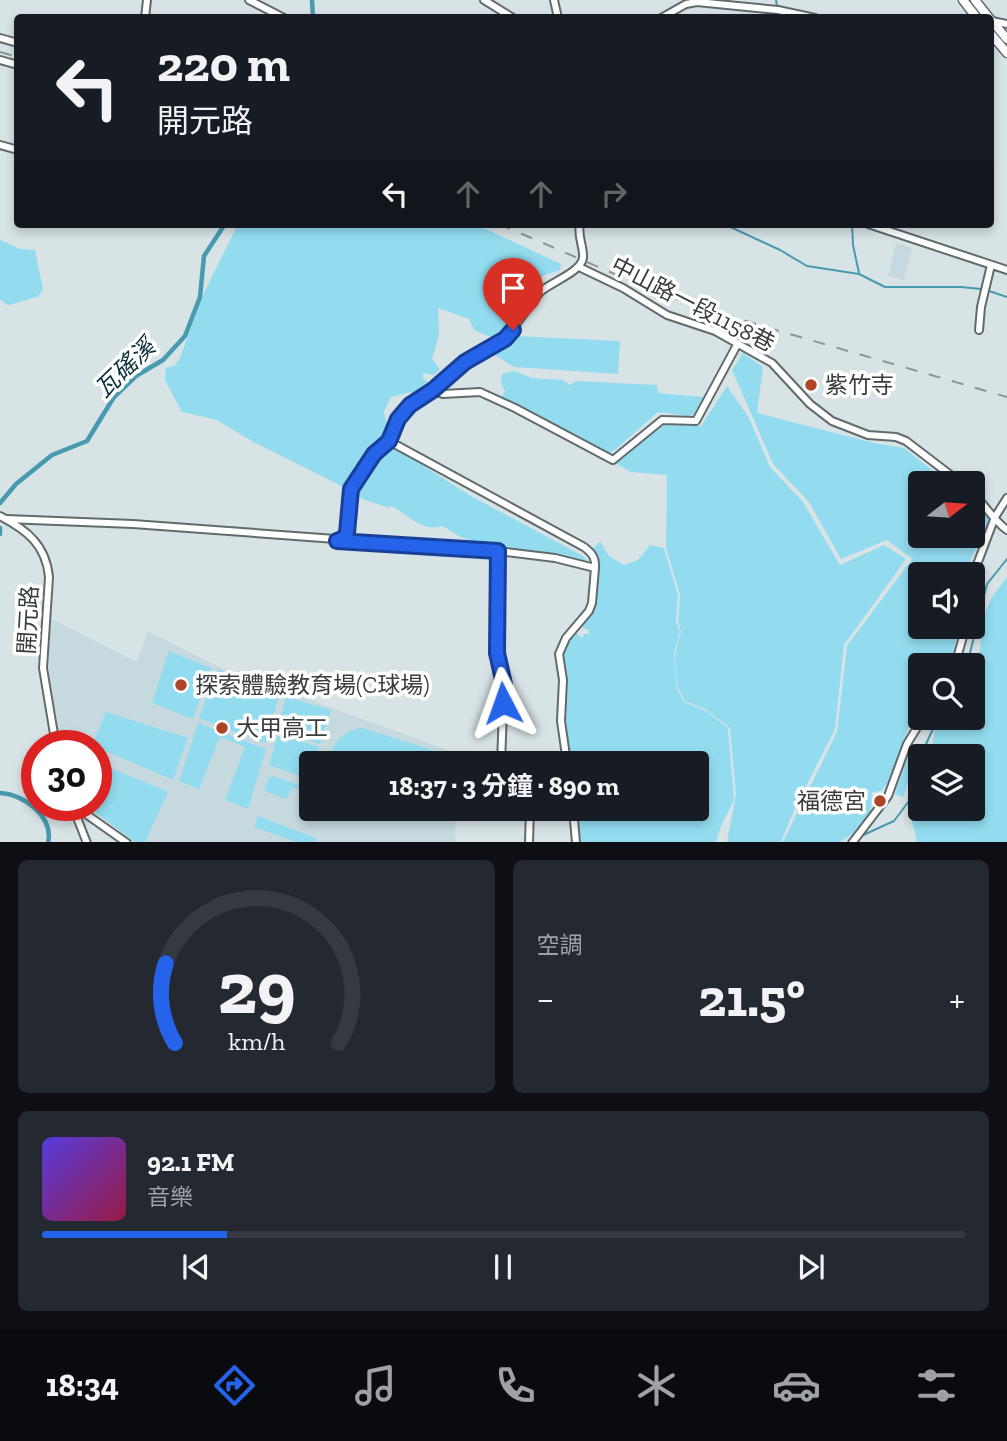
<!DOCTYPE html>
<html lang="zh-TW">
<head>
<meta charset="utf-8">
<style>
  body { margin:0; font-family:"Zilla Slab","Noto Sans TC",serif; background:#242831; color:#f1f3f6; height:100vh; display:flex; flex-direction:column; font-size:26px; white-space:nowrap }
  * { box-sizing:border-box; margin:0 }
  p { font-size:23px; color:#9ea1a6 }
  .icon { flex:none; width:38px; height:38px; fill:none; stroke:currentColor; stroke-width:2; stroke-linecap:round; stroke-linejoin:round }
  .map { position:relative; height:842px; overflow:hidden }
  .details { display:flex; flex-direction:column; gap:18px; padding:18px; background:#0d0f14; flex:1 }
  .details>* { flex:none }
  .top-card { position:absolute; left:14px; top:14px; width:980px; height:214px; border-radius:7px; box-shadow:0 4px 10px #0003; background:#171b24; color:#f1f3f6; overflow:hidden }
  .needle { width:46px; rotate:73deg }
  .controls { position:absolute; left:908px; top:471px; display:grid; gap:14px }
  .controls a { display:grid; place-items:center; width:77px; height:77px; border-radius:7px; background:#171b24; box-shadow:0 4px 10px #0003; font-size:35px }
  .speed { position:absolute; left:21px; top:730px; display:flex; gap:14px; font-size:35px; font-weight:700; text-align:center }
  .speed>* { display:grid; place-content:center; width:91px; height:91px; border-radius:50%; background:#171b24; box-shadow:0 4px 10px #0003; line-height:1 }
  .speed .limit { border:10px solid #d22; background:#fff; color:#111 }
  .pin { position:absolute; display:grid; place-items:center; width:60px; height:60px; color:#fff; margin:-72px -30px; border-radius:50% 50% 50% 0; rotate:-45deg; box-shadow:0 0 7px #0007 }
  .pin .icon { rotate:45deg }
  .me { position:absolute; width:77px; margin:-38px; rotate:356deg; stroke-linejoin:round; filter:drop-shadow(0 0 5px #0008) }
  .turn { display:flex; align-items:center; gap:24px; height:147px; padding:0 28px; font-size:32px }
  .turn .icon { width:91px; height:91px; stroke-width:2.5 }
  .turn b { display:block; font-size:49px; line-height:60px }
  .lanes { display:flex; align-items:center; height:66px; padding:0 28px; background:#0003; justify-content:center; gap:35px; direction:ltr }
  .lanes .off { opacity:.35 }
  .big { font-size:52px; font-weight:700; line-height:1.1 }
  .details .widget { flex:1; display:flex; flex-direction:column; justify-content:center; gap:10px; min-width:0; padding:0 24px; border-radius:10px; background:#242831 }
  .details .dial { align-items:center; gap:0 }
  .dial svg { height:182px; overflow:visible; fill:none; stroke:#363941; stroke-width:7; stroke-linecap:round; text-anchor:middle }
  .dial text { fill:#f1f3f6; stroke:none }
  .song { display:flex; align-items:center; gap:21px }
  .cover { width:84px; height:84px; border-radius:10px; background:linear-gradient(135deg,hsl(250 70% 55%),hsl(340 70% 35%)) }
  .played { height:7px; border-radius:4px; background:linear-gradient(90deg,#2563eb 20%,#363941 20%) }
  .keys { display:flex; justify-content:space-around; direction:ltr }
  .heat { display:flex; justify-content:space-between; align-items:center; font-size:38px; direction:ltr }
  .details .tiles { flex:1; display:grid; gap:18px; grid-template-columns:1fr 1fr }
  .widget:last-child { grid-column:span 2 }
  .trip { position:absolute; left:299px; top:751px; width:410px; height:70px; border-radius:7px; background:#171b24; box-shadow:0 4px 10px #0003; font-weight:700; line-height:70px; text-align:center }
  .tab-bar { display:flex; height:112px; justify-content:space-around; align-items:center; background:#090b0e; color:#9ea1a6 }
  .tab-bar .icon { width:49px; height:49px }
  .tab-bar .on { color:#2563eb }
  .tab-bar b { font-size:32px; color:#f1f3f6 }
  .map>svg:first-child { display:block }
  .built { fill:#c5d9de }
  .green { fill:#93dcf0 }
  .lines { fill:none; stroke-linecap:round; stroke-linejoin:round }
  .stream { stroke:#489aaf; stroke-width:2 }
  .canal { stroke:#489aaf; stroke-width:4.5 }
  .minor-casing { stroke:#616b6d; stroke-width:10 }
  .major-casing { stroke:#616b6d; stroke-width:11 }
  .minor { stroke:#fff; stroke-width:6 }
  .major { stroke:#fff; stroke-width:8 }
  .rail { stroke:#8e9598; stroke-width:2; stroke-dasharray:12 12; stroke-linecap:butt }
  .route-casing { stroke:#184099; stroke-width:18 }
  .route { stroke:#2563eb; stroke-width:12 }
  .poi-dot { fill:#ae4527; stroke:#fff; stroke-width:2.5 }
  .labels { text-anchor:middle; stroke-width:7; stroke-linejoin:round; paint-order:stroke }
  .street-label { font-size:23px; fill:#393d3e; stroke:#fff }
  .poi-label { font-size:23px; fill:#393d3e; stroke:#fff; text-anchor:start }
  .water-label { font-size:24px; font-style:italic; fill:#09313b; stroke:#fff }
</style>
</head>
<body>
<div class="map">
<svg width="1007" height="843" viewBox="0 0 1007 843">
  <rect width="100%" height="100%" fill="#d8e3e6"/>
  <!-- built -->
  <g class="built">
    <polygon points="896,243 912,248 904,280 888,276"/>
    <polygon points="52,619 137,662 148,631 219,667 459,754 458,763 312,763 312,808 456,809 455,842 134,842 84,805 96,805 96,746 62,745 50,685 49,645"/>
  </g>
  <!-- green -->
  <g class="green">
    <polygon points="238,224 475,224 561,264 560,270 542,276 530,296 501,334 493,338 474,330 469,319 438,308 439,335 432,359 440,369 434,375 423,373 423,379 428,382 413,395 411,392 391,397 384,411 387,427 384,438 347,489 253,442 217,420 182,412 165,380 166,368 174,366 180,358 201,299"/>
    <path d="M0,240L20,249L35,250L43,289L38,297C27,298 19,304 7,305L0,299Z"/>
    <polygon points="515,336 620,341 618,374 514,367 495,355 495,351"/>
    <polygon points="743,353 763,367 757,413 874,443 904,448 948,483 920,483 920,536 973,536 973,504 989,519 969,564 969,574 920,574 920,626 960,627 949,665 920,665 920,707 911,722 888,782 881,791 872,792 871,811 851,835 839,842 783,842 837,732 847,646 912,559 887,540 841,559 809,502 773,464 732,370"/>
    <polygon points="514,371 532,378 563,380 570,385 576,381 657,385 658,393 704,397 694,414 688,416 658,412 616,449 607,454 501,398 505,391 501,383 502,374"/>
    <polygon points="727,386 749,418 770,467 803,502 840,565 884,545 906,559 844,645 835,729 795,808 781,842 727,842 736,794 730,728 705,709 685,701 678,688 676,672 675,655 681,632 678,621 680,595 666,548 667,475 631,472 615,463 664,425 701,426"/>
    <path d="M391,445L469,495L583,556L589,563L587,567C540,557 483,555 443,526C420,532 410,515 391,506L389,508L365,500L351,491L374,457Z"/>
    <path d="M552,529L592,550L600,541L609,556L624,565L638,560L650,545L664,548L678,595L676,621L680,632L674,654L677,689L684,702L706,711L728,728L734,800L721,826L716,842H572L571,809L696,808V763H565C562,747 557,729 558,712C559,703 562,694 563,684C564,657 553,658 575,632L582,638L584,634H589V630L583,628L581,624C594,606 595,577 592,556Z"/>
    <polygon points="1007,577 1007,842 917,842 911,818 920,804 920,808 973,808 973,756 930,756 937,721 940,718 973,718 973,669 978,661 986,610 992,597"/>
    <polygon points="169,651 211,668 193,719 152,703"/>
    <polygon points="217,669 279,696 265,743 199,718"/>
    <polygon points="286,697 331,710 320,744 277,731"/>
    <polygon points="106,712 188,738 173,780 92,745"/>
    <polygon points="198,723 266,749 248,809 225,800 245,747 220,737 199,789 179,781"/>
    <path d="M362,728L429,749L436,753L443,763H330C330,744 343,730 362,728Z"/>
    <polygon points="278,734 319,747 314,763 312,763 309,779 269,765"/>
    <polygon points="909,754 917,757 903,797 895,794"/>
    <polygon points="96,762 168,792 145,842 135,842 86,805 96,805"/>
    <polygon points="273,776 308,788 307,792 292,787 287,799 264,791 269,777 272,778"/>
    <polygon points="258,816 316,838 314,842 296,842 254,827"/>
  </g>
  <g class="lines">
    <!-- stream -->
    <g class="stream">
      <polyline points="776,0 777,6"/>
      <polyline points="724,224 780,250 807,266 859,274 885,287 961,287 981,289"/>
      <polyline points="852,224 853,245 859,273"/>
      <polyline points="989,291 1007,297"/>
      <polyline points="964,665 970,653 987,584 1007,559"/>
      <polyline points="921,755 938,718"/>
      <polyline points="861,836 894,821 909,801 920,756"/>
    </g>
    <!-- canal -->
    <g class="canal">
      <polyline points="312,0 313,18"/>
      <polyline points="0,503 16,484 52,455 87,441 114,397 136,376 163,360 185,336 200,297 204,256 225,224"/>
      <polyline points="0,528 0,534"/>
      <path d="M0,793C23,794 54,816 48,843"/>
    </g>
    <!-- minor casing -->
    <g class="minor-casing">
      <g id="minor">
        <polyline points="249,0 284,18"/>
        <polyline points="484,0 513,18"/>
        <polyline points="554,0 558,18"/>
        <polyline points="145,18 147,0"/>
        <polyline points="661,18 686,4 697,2 778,10 815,18"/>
        <polyline points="992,21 1007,24"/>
        <polyline points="0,38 18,43"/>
        <polyline points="0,60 18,65"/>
        <polyline points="0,145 18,150"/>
        <polyline points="868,224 1007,270"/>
        <polyline points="579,267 623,288 667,315 715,331 772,363 810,404 832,421 868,435 896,437 906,441 961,483"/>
        <polyline points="979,330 981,307 991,265"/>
        <polyline points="433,390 443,394 480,392 515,408 613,460 662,420 696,421 738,343"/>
        <path d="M389,441L584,547C592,553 596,558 595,568"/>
        <path d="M973,493C985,505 994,521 1007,530"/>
        <path d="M0,516C27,530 46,545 49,577L43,668L56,746"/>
        <polyline points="6,519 133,524 498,551 555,558 595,568 592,603 589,611 566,638 559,654 563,680 561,721 567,763"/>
        <path d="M339,541L347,533L351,489L374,454L389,441L398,420L410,405L433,390L465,362L505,339L540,292C551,282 581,272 583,258C584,247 577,236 580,224"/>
        <polyline points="498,551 497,653 504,684 501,763"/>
        <polyline points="973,575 995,517 1007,498"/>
        <polyline points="955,665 966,626"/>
        <polyline points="72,805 87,843"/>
        <polyline points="73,805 127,843"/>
        <polyline points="573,808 576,843"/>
        <polyline points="529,843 530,808"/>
        <polyline points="852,843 888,796 907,744 923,718"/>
      </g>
    </g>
    <!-- major casing -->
    <g class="major-casing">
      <g id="major">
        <polyline points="963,0 977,18"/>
        <polyline points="975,0 989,18"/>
        <polyline points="990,19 1007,39"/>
        <polyline points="990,33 1007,53"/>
      </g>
    </g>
    <!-- minor -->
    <use href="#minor" class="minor"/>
    <!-- major -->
    <use href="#major" class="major"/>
    <!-- rail -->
    <g class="rail">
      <polyline points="0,52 18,57"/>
      <polyline points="499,224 661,294 762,326 1007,397"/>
    </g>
  </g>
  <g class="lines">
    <!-- route casing -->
    <g class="route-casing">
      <polyline id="route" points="503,703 504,684 497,653 498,551 337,541 344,538 347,533 351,489 374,454 389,441 398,419 410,405 433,390 465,362 505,339 513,330"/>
    </g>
    <!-- route -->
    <use href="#route" class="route"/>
  </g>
  <!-- markers -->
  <g class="poi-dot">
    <circle cx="811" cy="385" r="7"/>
    <circle cx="181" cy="685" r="7"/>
    <circle cx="222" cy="728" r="7"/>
    <circle cx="880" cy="801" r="7"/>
  </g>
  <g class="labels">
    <!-- street labels -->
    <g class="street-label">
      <text transform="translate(693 304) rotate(27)" y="8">中山路一段1158巷</text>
      <text transform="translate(28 620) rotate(-87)" y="8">開元路</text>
    </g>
    <!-- poi labels -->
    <g class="poi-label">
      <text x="825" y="393">紫竹寺</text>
      <text x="195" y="693">探索體驗教育場(C球場)</text>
      <text x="236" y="736">大甲高工</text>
      <text x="866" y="809" text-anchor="end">福德宮</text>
    </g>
    <!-- water labels -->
    <g class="water-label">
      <text transform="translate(125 368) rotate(-44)" y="8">瓦磘溪</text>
    </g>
  </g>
</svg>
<div class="controls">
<a><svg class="needle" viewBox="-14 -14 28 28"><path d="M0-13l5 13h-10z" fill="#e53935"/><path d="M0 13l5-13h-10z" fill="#9ea1a6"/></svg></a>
<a><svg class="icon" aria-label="sound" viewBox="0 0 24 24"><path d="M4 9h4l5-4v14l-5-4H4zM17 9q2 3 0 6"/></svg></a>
<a><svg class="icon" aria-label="search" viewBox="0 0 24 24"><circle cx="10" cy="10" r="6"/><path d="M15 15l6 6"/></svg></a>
<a><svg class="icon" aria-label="layers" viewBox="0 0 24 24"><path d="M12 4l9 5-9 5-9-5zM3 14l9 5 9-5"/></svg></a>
</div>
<div class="speed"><div class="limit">30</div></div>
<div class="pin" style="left:513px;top:330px;background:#d93025"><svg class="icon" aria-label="arrive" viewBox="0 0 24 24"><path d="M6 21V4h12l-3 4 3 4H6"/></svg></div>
<svg class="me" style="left:503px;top:703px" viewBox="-20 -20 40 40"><path d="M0-17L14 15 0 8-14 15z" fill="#2563eb" stroke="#fff" stroke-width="4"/></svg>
<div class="trip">18:37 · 3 分鐘 · 890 m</div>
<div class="top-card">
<div class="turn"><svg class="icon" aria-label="left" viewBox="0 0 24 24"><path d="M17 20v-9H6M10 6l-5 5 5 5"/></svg><div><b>220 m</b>開元路</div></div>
<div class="lanes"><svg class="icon" aria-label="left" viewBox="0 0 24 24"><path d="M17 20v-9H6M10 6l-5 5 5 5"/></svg><svg class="icon off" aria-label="ahead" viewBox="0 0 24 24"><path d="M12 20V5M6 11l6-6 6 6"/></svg><svg class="icon off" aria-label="ahead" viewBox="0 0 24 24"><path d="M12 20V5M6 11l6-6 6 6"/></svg><svg class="icon off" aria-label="right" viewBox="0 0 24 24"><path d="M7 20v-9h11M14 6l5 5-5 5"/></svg></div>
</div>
</div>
<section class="details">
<div class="tiles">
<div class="widget dial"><svg viewBox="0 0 100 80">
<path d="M14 69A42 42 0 1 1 86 69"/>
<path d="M14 69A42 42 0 0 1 10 34" stroke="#2563eb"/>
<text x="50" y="56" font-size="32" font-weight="700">29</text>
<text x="50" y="72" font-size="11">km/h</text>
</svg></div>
<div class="widget"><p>空調</p>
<div class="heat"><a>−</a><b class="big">21.5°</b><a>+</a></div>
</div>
<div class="widget">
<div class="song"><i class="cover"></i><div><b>92.1 FM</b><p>音樂</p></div></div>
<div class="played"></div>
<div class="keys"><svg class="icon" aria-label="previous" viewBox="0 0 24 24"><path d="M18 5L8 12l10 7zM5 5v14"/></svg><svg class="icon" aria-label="pause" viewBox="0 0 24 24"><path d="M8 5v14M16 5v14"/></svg><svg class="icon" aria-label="next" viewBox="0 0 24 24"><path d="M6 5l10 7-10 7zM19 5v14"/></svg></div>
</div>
</div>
</section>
<nav class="tab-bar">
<b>18:34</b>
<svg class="icon on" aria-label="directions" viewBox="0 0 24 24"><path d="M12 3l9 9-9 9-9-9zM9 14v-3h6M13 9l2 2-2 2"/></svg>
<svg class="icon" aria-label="music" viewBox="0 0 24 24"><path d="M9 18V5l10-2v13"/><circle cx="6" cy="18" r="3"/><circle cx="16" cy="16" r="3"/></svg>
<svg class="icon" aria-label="phone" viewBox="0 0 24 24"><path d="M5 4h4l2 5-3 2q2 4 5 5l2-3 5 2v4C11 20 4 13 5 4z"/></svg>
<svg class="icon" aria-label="climate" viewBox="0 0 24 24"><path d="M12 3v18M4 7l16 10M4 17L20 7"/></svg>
<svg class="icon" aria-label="car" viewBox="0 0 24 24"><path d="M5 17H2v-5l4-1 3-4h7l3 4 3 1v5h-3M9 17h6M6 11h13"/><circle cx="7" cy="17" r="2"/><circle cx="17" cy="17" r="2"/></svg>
<svg class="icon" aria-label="filters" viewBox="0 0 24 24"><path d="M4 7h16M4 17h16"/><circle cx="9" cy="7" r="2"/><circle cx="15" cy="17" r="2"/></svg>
</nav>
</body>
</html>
